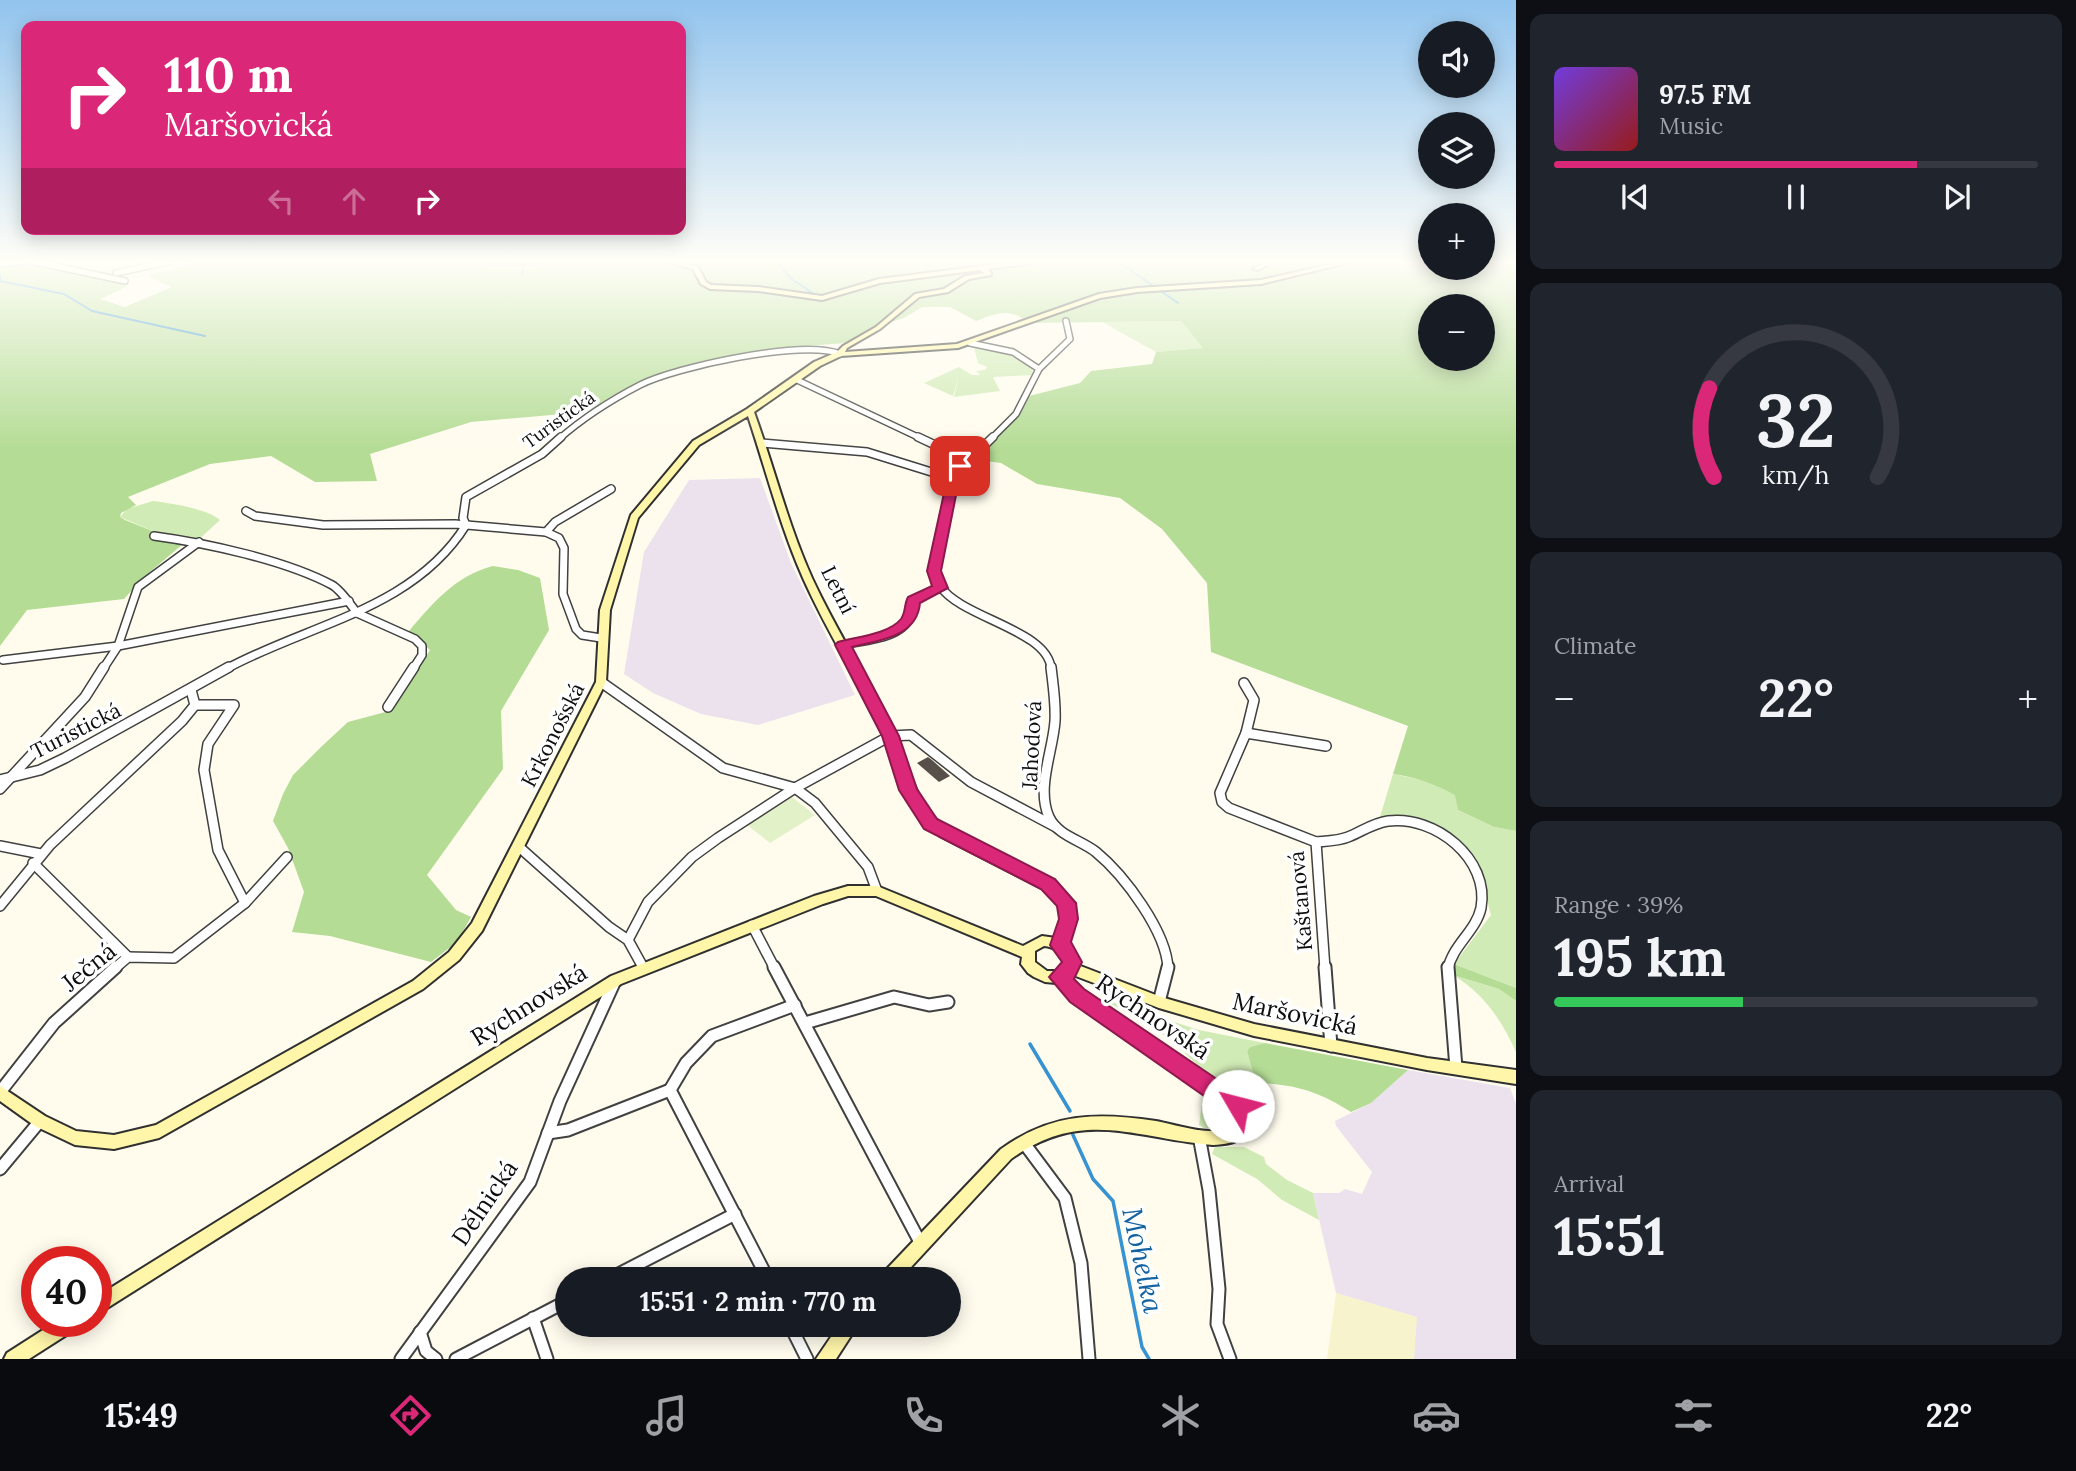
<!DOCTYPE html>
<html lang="en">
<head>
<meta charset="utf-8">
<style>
  body { margin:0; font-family:Lora,serif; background:#20242c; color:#f1f3f6; height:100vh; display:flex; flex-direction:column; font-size:26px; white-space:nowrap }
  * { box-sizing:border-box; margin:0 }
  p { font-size:23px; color:#9ea1a6 }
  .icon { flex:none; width:38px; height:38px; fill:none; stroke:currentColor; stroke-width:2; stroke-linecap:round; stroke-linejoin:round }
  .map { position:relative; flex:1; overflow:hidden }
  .side { display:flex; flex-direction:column; gap:14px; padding:14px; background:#0d0f14; width:560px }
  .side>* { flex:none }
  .hud { position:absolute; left:21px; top:21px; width:665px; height:214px; border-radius:14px; box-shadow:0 4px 18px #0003; background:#db2777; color:#fff; overflow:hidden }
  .tools { position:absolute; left:1418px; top:21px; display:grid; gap:14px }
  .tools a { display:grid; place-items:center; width:77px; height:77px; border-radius:50%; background:#171b24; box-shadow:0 4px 18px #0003; font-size:35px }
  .speed { position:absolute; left:21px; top:1246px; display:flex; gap:14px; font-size:35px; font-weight:700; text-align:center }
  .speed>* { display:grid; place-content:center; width:91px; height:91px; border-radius:50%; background:#171b24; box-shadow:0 4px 18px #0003; line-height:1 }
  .speed .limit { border:10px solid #d22; background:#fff; color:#111 }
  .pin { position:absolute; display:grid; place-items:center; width:60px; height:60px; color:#fff; margin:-30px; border-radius:14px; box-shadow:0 4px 10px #0006 }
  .me { position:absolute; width:77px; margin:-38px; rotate:307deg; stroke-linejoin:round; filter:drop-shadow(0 0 5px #0008) }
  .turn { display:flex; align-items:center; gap:24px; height:147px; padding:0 28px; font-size:32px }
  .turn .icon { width:91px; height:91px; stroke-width:2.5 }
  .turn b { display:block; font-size:49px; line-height:60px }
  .lanes { display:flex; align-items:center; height:66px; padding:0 28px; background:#0003; justify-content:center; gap:35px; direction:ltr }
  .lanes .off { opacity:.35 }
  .big { font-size:52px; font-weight:800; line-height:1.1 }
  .side .tile { flex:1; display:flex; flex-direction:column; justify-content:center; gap:10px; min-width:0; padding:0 24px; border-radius:14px; background:#20242c }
  .side .dial { align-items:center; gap:0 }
  .dial svg { height:182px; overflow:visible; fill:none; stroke:#363941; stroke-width:7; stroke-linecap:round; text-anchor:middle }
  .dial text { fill:#f1f3f6; stroke:none }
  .song { display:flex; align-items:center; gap:21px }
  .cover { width:84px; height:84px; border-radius:10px; background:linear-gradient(135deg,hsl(260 70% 55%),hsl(0 70% 35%)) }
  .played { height:7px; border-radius:4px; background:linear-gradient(90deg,#db2777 75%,#363941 75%) }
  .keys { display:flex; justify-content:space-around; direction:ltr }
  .heat { display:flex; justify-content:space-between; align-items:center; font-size:38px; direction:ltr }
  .charge { height:10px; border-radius:5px; background:linear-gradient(90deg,#34c759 39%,#363941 0) }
  .trip { position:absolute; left:555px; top:1267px; width:406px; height:70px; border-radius:35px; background:#171b24; box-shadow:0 4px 18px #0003; font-weight:800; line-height:70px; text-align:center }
  .dock { display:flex; height:112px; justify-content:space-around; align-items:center; background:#090b0e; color:#9ea1a6 }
  .dock .icon { width:49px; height:49px }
  .dock .current { color:#db2777 }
  .dock b { font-size:32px; color:#f1f3f6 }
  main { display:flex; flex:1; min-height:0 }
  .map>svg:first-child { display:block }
  .industrial { fill:#ebe2ed }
  .farmland { fill:#f6f3cd }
  .green { fill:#d1ebb6 }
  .forest { fill:#b4dc95; fill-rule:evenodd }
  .pitch { fill:#e3f1c9 }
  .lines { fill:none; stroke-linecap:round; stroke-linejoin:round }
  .stream-far1 { stroke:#3692d1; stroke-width:2 }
  .stream { stroke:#3692d1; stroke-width:3.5 }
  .building { fill:#574f4a }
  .street-far3-casing { stroke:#414141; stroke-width:8 }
  .street-far2-casing { stroke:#414141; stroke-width:10 }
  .street-far1-casing { stroke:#414141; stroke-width:12 }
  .street-casing { stroke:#414141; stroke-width:15 }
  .secondary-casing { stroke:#303030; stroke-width:4 }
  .street-far3 { stroke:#fff; stroke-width:5 }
  .street-far2 { stroke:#fff; stroke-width:7 }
  .street-far1 { stroke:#fff; stroke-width:9 }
  .street { stroke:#fff; stroke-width:11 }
  .secondary { fill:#fff6a9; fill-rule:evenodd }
  .route { fill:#db2777; stroke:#8e194d; stroke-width:2 }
  .labels { text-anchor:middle; stroke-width:7; stroke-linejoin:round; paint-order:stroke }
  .far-street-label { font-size:18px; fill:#0e0e0e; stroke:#fff }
  .street-label { font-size:21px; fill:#0e0e0e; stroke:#fff }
  .near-street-label { font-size:24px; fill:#0e0e0e; stroke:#fff }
  .near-water-label { font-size:28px; font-style:italic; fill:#1363a3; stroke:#fff }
</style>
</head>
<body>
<main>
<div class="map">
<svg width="1516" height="1359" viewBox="0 0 1516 1359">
  <rect width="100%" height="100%" fill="#fffcee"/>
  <!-- industrial -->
  <g class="industrial">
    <polygon points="47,261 199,261 139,278 111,276"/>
    <polygon points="760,478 791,563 855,695 758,725 701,714 653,693 624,674 644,552 689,480"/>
    <polygon points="1408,1070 1510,1088 1516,1104 1516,1359 1414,1359 1416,1317 1336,1293 1313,1193 1339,1193 1345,1189 1362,1194 1372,1172 1336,1126 1335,1121 1371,1103"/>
  </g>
  <!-- farmland -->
  <polygon class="farmland" points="1336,1293 1417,1317 1414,1359 1327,1359"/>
  <!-- green -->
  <g class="green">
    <polygon points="1181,321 1203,348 1156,352 1102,322"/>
    <polygon points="974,348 1013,354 1032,366 1033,375 993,377 1000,391 954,397 958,379 953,396 924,383 959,367 972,375 979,375 980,374 976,371 985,370 987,367 978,363"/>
    <path d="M153,501C170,503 208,509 220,520L197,541L160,534L120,517L127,509Z"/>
    <path d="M1393,774C1404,776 1454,786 1458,798C1459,802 1457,806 1458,810L1494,827L1516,831V988L1454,964L1491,915C1486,900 1486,882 1480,867C1463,825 1416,825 1379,820Z"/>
    <path d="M1453,975L1499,989L1516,1001V1052C1501,1019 1484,994 1453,975Z"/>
    <path d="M1103,999L1199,1030L1265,1043L1250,1047L1247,1051L1256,1083C1198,1084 1200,1059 1159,1032C1141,1020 1121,1010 1103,999Z"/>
    <polygon points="1209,1093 1226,1108 1231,1122 1217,1129 1204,1128 1199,1125 1203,1095"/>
    <polygon points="1215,1147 1244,1147 1264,1157 1266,1164 1287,1180 1313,1193 1319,1220 1282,1200 1257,1179 1212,1154"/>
  </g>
  <!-- forest -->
  <g class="forest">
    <path d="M199,261H1430V268H1482V261H1516V831L1494,827L1458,810L1455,795C1435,784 1415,777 1393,774L1408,726L1211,652L1207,583L1162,529L1120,498L1037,484L1001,463L979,460C993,434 1016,427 1029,396L1080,383L1091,371L1152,364L1156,352L1203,348L1181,321L1029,323C1010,307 997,313 976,321L950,307H922L904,318L876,327L847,343L804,346L718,359L656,375L612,396L586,412L471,422L370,454L377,481L315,482L271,456L210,464L128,497L136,505L121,513L120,517L125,520L160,534L190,538L144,577L124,599L27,610L0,646V267L42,265L128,286L100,299L125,307L172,287L147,276ZM1430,306H1482V359H1430Z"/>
    <path d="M493,566L518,570L540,578L549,630L501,711L503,769L427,875L456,910L471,917L457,942L431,962L330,936L292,932L304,892L288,848L273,821L283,794L293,775L321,747L348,722L393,710L430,650L409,631C434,602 455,576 493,566Z"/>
    <polygon points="1454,964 1516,988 1516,1001 1499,989 1453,975"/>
    <path d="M1265,1043L1408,1070L1371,1103L1351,1112C1318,1091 1295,1084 1256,1083L1247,1051L1250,1047Z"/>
  </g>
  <!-- pitch -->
  <polygon class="pitch" points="792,797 815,815 770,843 747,825"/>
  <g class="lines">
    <!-- stream-far1 -->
    <g class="stream-far1">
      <polyline points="775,261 793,280 814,294"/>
      <polyline points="1117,261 1178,303"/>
      <polyline points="48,262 52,261"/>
      <polyline points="0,267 33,264"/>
      <polyline points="522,274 524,263"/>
      <polyline points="0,275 0,281 64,294 92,311 205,336"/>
    </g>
    <!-- stream -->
    <g class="stream">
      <polyline points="1030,1044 1070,1111"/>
      <polyline points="1073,1135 1093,1179 1113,1201 1142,1347 1149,1359"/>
    </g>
  </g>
  <!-- building -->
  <polygon class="building" points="928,757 932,760 950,776 939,782 917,763"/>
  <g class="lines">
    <!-- street-far3 casing -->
    <g class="street-far3-casing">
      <g id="street-far3">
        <polyline points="31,261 125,281"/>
        <polyline points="116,273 171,261"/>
        <polyline points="970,343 1013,352 1039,369"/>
        <polyline points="795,379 922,439"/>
        <path d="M559,439C583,418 611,400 640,385C676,367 803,339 840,354"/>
        <polyline points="991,439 1016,414 1039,369 1070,339 1066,321"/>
      </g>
    </g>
    <!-- street-far2 casing -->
    <g class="street-far2-casing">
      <g id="street-far2">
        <polyline points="918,437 967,460"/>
        <path d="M993,437L954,475L934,571C936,576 937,582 940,586C961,618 1049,630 1051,669"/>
        <polyline points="761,443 867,452 954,479"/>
        <polyline points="246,511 255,516 323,525 455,524 546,532 559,538 564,548 563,594 576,629 582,635 601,638"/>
        <polyline points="546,532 555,522 611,489"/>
        <path d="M154,536C206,543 285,560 332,585C341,590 350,604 357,613"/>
        <polyline points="357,613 415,639 422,646 422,655 413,669"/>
        <path d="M843,645C863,640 901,639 910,617C912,612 912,605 913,600L940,588"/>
        <polyline points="3,660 118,646 349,601"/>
        <polyline points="103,669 118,646 138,587 199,542"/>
        <path d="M226,669C308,624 413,610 466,525L463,518L466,497L542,454L561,437"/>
      </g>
    </g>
    <!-- street-far1 casing -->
    <g class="street-far1-casing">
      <g id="street-far1">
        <path d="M1051,667C1053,685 1056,703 1055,721C1053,751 1036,788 1049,817C1058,836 1081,840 1096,852C1124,875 1167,932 1168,969"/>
        <polyline points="601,682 723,768 795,788 815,803 868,867 877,891"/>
        <polyline points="1244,683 1254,700 1246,733"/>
        <polyline points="195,705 234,705 208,744 204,770 218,850 245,903"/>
        <polyline points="388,707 414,667"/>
        <polyline points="0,780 40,770 65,758 229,667"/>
        <polyline points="0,789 85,697 104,667"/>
        <path d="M1316,842C1327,841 1338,841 1348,837C1361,832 1373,823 1388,821C1435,815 1490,859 1481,908C1476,931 1452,946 1448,969"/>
        <polyline points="0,846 41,854"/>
        <polyline points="518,846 609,927 628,940 644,969"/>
        <polyline points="33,863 128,957"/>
        <polyline points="0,906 50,845 182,721 195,705 191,690"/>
        <polyline points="752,925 775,969"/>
        <polyline points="628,940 648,902 692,857 718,838 795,788 890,736 911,735 971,782 1056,827"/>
        <polyline points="114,969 128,957 174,958 245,903 287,857"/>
        <polyline points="1325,969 1316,842 1229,808 1222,802 1220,793 1246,733 1326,746"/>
      </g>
    </g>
    <!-- street casing -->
    <g class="street-casing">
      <g id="street">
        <polyline points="774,967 921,1244"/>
        <polyline points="1325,967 1331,1046"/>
        <polyline points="1448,967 1456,1068"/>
        <polyline points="1159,1002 1168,967"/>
        <polyline points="805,1023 894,997 929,1005 948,1002"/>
        <polyline points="0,1092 54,1023 116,967"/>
        <polyline points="548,1133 568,1130 670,1090"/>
        <polyline points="1199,1136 1209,1190 1219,1289 1217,1324 1230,1359"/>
        <polyline points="1024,1143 1065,1198 1081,1263 1089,1359"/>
        <polyline points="0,1169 40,1121"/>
        <polyline points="609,1279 735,1214"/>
        <polyline points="768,1279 670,1090 686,1063 712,1036 795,1005"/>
        <polyline points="533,1318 547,1359"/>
        <polyline points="790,1325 807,1359"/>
        <polyline points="420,1332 426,1351 436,1359"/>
        <polyline points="401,1359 530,1182 560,1101 614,983"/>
        <polyline points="456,1359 567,1301"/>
      </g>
    </g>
    <!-- secondary casing -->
    <g class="secondary-casing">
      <g id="secondary">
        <polygon points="485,261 543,261 540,263 488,263"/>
        <path d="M665,261H675L698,267L706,282L711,285L758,287L822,296L879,279L1022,261H1039L1036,263L987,269L991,273V275L969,279L948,292L919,297L880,329L847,348L845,352L957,344L1099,294L1137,288L1261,280L1344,261H1355L1261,284L1137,292L1100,298L958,348L841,356L820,366L754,412C774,467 788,525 812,578C836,630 867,678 893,729C912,768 910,801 948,830L1059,887C1077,908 1075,918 1067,943L1072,949L1079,962L1078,965L1161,997L1254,1024L1427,1058L1516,1070V1084L1427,1070L1254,1036L1159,1008L1073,975L1069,979L1082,992L1235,1095C1263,1123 1251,1144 1213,1145C1136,1139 1083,1107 1011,1159L900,1279H881L883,1273L1001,1149C1051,1113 1096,1112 1156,1121C1179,1125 1214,1139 1236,1125C1238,1115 1228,1107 1221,1101L1072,1000L1056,983L1045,982L1034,977L1028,973L1021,964L1022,957L876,896H848L823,904L621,984L96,1315V1297L611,976L814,896L848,886H877L1023,946L1042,936L1056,938C1062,919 1064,910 1051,893L940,836C901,806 902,771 882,730C857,678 826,630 803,578C780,526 766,470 748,416L699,445L638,518L610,610L606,682L482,931L459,960L423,989L159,1138L114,1149L75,1145L35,1126L0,1101V1086L45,1116L76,1131L114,1135L156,1125L413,981L449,952L472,923L596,682L600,610L631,515L693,441L747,409L814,362L837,352L843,346L876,327L915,294L944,289L965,276L984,273L980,270L880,283L822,300L758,291L710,289L701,284L693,269ZM1044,946C1054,947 1062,952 1065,962L1060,971H1047L1035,962V951Z"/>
        <polygon points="1267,261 1275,261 1258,270 1253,269"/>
        <polygon points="57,1321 81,1321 79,1327 29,1359 4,1359 7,1353"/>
        <polygon points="839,1325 858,1325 836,1359 816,1359"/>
      </g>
    </g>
    <!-- street-far3 -->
    <use href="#street-far3" class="street-far3"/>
    <!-- street-far2 -->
    <use href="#street-far2" class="street-far2"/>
    <!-- street-far1 -->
    <use href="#street-far1" class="street-far1"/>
    <!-- street -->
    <use href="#street" class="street"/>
    <!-- secondary -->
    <use href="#secondary" class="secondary"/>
  </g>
  <!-- sky -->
  <linearGradient id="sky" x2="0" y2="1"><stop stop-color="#92c4ee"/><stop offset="0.58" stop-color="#fffef7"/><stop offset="1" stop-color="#fffef7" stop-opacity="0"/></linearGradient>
  <rect width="1516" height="451" fill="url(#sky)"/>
  <!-- route -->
  <path class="route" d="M960,462L966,466L960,475L941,571L948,588L920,603C917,637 880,640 852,647L899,736L917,789L937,819L1055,879L1076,903L1078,919L1071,942L1082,962L1074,979L1084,989L1246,1099L1249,1106L1246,1114L1238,1117L1230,1114L1070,1002L1049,977L1062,962L1050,945L1059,919L1057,906L1041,889L924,829L899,790L882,736L835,645L838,642C856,637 889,634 901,619C906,612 904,604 908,597L932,586L927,571L948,475L956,463Z"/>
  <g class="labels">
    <!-- far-street labels -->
    <g class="far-street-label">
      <text transform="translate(559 420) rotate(-36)" y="6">Turistická</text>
    </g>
    <!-- street labels -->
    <g class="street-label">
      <text transform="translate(838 590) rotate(63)" y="7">Letní</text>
      <text transform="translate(76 731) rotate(-27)" y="7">Turistická</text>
      <text transform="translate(553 735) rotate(-63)" y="7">Krkonošská</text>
      <text transform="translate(1032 745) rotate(-87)" y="7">Jahodová</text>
      <text transform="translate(1301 901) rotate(-95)" y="7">Kaštanová</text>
    </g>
    <!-- near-street labels -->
    <g class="near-street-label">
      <text transform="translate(89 967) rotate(-39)" y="8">Ječná</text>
      <text transform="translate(529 1005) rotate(-32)" y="8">Rychnovská</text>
      <text transform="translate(1295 1014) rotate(12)" y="8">Maršovická</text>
      <text transform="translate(1153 1017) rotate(34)" y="8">Rychnovská</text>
      <text transform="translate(485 1203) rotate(-56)" y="8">Dělnická</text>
    </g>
    <!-- near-water labels -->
    <g class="near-water-label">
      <text transform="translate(1143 1260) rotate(78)" y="10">Mohelka</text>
    </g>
  </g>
</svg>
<div class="tools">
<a><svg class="icon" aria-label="sound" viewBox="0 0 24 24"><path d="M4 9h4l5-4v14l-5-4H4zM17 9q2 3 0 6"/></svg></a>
<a><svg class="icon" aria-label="layers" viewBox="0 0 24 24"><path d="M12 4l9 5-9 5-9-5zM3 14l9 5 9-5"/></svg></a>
<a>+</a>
<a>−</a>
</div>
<div class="speed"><div class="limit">40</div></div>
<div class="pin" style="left:960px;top:466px;background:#d93025"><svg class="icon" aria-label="arrive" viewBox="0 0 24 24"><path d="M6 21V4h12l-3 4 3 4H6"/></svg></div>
<svg class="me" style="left:1238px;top:1106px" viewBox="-20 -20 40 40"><circle r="19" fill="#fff"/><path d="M0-13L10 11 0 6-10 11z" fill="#db2777"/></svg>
<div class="trip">15:51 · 2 min · 770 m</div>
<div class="hud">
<div class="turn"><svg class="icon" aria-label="right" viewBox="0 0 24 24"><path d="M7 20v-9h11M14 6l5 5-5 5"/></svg><div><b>110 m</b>Maršovická</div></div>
<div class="lanes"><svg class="icon off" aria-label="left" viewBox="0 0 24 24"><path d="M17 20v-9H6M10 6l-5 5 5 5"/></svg><svg class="icon off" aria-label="ahead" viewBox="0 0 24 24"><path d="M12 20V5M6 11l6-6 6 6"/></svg><svg class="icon" aria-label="right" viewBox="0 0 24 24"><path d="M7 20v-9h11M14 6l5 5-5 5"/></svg></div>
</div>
</div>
<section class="side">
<div class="tile">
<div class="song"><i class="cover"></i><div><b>97.5 FM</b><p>Music</p></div></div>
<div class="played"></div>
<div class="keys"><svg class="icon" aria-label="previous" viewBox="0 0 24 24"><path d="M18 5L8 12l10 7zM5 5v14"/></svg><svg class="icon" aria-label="pause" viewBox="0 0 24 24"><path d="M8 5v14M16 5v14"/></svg><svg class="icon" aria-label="next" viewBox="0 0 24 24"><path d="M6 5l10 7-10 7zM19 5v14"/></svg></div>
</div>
<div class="tile dial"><svg viewBox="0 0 100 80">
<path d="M14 69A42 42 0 1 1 86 69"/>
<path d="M14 69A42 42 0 0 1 12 30" stroke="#db2777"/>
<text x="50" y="56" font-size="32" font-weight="700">32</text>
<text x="50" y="72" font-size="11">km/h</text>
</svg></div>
<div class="tile"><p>Climate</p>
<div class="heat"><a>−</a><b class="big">22°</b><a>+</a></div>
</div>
<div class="tile"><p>Range · 39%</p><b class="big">195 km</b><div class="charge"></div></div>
<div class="tile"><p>Arrival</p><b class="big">15:51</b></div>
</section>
</main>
<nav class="dock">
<b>15:49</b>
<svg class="icon current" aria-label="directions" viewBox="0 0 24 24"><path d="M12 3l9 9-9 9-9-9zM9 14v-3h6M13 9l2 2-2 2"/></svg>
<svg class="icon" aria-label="music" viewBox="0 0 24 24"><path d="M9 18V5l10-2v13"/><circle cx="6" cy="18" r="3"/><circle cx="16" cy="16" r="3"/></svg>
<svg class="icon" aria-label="phone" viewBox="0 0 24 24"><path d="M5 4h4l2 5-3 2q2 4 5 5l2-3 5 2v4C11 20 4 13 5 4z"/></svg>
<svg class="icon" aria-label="climate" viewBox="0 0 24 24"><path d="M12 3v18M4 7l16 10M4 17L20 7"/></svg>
<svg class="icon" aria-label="car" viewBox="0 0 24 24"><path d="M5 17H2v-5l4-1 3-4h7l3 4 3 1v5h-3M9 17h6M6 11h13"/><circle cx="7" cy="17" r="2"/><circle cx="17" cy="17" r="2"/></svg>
<svg class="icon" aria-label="filters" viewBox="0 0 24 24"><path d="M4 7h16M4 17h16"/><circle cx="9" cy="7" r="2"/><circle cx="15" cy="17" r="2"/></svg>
<b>22°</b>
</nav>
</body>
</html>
